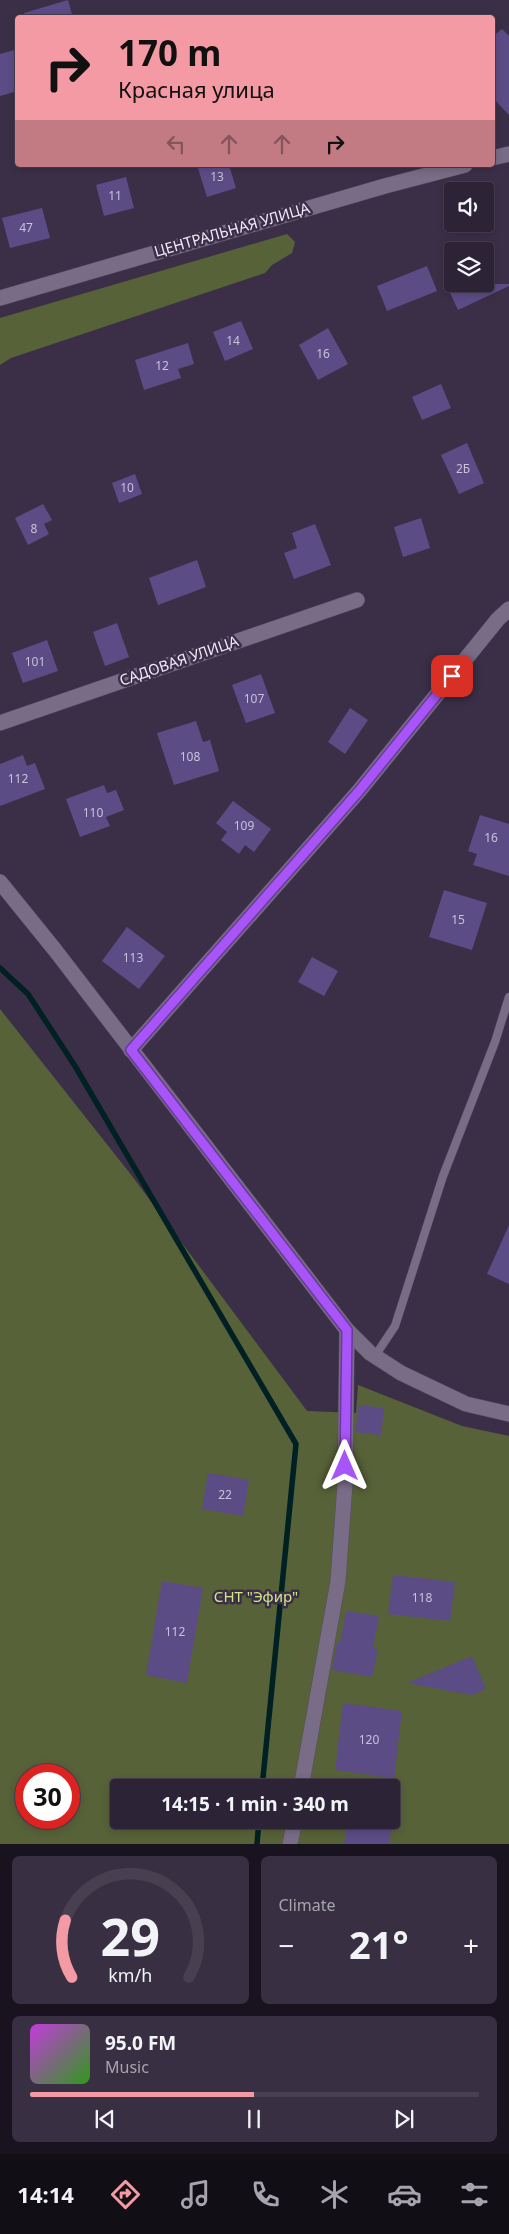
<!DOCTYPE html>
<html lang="en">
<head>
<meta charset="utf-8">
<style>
  body { margin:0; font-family:"Noto Sans",sans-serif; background:#382f42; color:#f1f3f6; height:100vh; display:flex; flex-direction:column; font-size:19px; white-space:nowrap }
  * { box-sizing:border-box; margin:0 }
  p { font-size:16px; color:#a6a4ad }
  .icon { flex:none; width:28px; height:28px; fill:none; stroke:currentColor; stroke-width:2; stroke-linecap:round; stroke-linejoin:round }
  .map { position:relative; height:1844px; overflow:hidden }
  .sheet { display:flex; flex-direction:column; gap:12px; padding:12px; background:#18131e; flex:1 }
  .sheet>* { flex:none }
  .top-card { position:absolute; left:15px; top:15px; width:480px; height:152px; border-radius:5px; box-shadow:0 2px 8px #0003,0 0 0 1px #484051; background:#f49aa4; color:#111; overflow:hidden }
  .tools { position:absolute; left:444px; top:182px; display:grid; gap:10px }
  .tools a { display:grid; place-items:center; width:50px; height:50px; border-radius:5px; background:#2c2336; box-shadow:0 2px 8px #0003,0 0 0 1px #484051; font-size:25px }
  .speed { position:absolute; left:15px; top:1764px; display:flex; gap:10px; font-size:25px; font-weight:700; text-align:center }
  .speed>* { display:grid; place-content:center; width:65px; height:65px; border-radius:50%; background:#2c2336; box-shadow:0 2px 8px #0003,0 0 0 1px #484051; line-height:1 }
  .speed .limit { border:8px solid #d22; background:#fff; color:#111 }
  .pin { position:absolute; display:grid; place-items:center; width:42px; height:42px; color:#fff; margin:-21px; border-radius:10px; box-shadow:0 2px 8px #0006 }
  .me { position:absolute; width:55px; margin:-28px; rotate:0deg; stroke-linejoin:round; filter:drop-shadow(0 0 4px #0008) }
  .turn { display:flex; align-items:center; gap:18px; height:105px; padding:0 20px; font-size:22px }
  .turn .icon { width:65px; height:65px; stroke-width:2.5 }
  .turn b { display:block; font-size:35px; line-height:42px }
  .lanes { display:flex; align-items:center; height:48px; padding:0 20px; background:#0003; justify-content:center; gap:25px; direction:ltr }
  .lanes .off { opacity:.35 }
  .big { font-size:38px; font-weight:700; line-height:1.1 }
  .sheet .tile { flex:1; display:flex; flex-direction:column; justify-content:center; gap:8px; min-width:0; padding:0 18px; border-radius:8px; background:#382f42 }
  .sheet .dial { align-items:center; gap:0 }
  .dial svg { height:130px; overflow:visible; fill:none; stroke:#484051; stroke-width:7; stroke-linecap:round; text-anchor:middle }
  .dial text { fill:#f1f3f6; stroke:none }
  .song { display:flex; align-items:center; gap:15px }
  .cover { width:60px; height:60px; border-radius:8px; background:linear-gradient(135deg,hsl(290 70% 55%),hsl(110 70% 35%)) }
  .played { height:5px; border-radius:2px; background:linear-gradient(90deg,#f49aa4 50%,#484051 50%) }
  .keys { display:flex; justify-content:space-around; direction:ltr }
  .heat { display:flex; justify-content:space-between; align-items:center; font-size:28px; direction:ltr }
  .sheet .tiles { flex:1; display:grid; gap:12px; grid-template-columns:1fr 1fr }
  .tile:last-child { grid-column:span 2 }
  .trip { position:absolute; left:110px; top:1779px; width:290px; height:50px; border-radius:5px; background:#2c2336; box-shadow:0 2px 8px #0003,0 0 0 1px #484051; font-weight:700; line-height:50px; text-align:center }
  .menu { display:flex; height:80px; justify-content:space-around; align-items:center; background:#120e16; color:#a6a4ad }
  .menu .icon { width:35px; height:35px }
  .menu .active { color:#f49aa4 }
  .menu b { font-size:22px; color:#f1f3f6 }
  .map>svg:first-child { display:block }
  .green { fill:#586239; fill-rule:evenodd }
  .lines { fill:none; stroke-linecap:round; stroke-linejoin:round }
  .stream { stroke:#012024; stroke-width:5.5 }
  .building { fill:#5c4c86 }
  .service-casing { stroke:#584d61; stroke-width:9 }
  .minor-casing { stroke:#584d61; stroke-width:16 }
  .service { stroke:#796c87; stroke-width:8 }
  .minor { stroke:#796c87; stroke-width:15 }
  .route-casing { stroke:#6d37a1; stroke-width:12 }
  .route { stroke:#a855f7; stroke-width:9 }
  .labels { text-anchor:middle; stroke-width:5; stroke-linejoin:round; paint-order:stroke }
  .number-label { font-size:12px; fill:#cac0da }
  .street-label { font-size:15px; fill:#eee7f6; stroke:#3b2f48 }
  .park-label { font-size:15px; fill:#cfe687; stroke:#3b2f48 }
</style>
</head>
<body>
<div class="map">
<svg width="509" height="1844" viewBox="0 0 509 1844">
  <rect width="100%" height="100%" fill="#3b2f48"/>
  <!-- green -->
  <g class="green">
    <polygon points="287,234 295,242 292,253 272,265 265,273 11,358 0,365 0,318"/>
    <path d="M0,1009L132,1176L307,1411L356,1413L358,1385L462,1426L509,1436V1844H0ZM26,1775H69V1818H26ZM119,1788H391V1820H119Z"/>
  </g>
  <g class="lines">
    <!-- stream -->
    <g class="stream">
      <polyline points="0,968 28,994 75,1066 296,1444 262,1788"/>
      <polyline points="257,1844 259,1820"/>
    </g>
  </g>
  <!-- building -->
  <g class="building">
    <polygon points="68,0 73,18 24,18 24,13"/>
    <polygon points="502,29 509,36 509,115 492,97 492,37"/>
    <polygon points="18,49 18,91 0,96 0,54"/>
    <polygon points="197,165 229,165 236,188 207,197"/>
    <polygon points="126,177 134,208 104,216 96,185"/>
    <polygon points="42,208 50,238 10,248 2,218"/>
    <polygon points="427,266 437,291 387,311 377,286"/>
    <polygon points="446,284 509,284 509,286 458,310"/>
    <polygon points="241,321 253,349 225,361 213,332"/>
    <polygon points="328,328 348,364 318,380 299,345"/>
    <polygon points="188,343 194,364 178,369 181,378 144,390 135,360"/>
    <polygon points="441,384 451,408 422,420 412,397"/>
    <polygon points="467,443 484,483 459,494 441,455"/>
    <polygon points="135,474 142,494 119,503 112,483"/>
    <polygon points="43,504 52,520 44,524 49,534 28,545 15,518"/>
    <polygon points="421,518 430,548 403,557 394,527"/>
    <polygon points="315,524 331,565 294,579 284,553 297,548 292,533"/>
    <polygon points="197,560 206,587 158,605 149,578"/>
    <polygon points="117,623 129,657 105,666 93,632"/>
    <polygon points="47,640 58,671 23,683 12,653"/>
    <polygon points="261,674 275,713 246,723 232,685"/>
    <polygon points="350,708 368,720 345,754 328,742"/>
    <polygon points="196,721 203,742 210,740 219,771 174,785 157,733"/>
    <polygon points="23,755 27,766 35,763 45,789 0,806 0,764"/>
    <polygon points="104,785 107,793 116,790 124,810 106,817 110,826 80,837 66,799"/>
    <polygon points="233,801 271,829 254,852 245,845 239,854 221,840 227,832 216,823"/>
    <polygon points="480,815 509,824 509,876 473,865 477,854 468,851"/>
    <polygon points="444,890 487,903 472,950 429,937"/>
    <polygon points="127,927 165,956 139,989 102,961"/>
    <polygon points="312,957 338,971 324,996 298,982"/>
    <polygon points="509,1225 509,1284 487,1274"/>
    <polygon points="359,1405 384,1408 381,1435 355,1432"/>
    <polygon points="208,1473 249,1480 243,1516 202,1509"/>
    <polygon points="393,1575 455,1582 450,1621 388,1614"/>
    <polygon points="162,1581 203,1588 187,1683 146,1675"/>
    <polygon points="346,1611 379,1616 373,1648 378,1649 372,1677 332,1670 337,1642 340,1642"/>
    <polygon points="472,1656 486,1689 472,1695 407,1683"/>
    <polygon points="343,1703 402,1711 394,1778 335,1770"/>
    <polygon points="348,1820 393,1820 389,1844 344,1844"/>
  </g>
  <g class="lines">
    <!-- service casing -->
    <g class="service-casing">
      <polyline id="service" points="375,1356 395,1326 443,1176 495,1042 509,997"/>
    </g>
    <!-- minor casing -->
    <g class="minor-casing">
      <g id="minor">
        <polyline points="492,158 509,154"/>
        <polyline points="0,298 385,186 465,165"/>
        <polyline points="0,723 357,600"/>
        <polyline points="0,882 55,950 347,1330 370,1353 401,1373 466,1404 509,1414"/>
        <polyline points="131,1050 359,791 498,619 509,609"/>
        <polyline points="301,1788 338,1581 345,1484 347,1330"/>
        <polyline points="290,1844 295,1820"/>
      </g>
    </g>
    <!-- service -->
    <use href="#service" class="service"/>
    <!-- minor -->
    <use href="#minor" class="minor"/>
  </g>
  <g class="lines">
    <!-- route casing -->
    <g class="route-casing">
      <polyline id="route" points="345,1466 347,1330 131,1050 359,791 452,676"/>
    </g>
    <!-- route -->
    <use href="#route" class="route"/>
  </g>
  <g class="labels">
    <!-- number labels -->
    <g class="number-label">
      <text x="217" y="181">13</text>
      <text x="115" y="200">11</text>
      <text x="26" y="232">47</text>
      <text x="233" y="345">14</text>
      <text x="323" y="358">16</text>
      <text x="162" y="370">12</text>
      <text x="463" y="473">2Б</text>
      <text x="127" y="492">10</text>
      <text x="34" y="533">8</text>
      <text x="35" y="666">101</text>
      <text x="254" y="703">107</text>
      <text x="190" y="761">108</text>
      <text x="18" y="783">112</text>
      <text x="93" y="817">110</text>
      <text x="244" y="830">109</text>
      <text x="491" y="842">16</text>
      <text x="458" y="924">15</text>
      <text x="133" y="962">113</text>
      <text x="225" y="1499">22</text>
      <text x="422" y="1602">118</text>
      <text x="175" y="1636">112</text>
      <text x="369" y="1744">120</text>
    </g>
    <!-- street labels -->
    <g class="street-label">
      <text transform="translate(232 230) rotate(-16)" y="5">ЦЕНТРАЛЬНАЯ УЛИЦА</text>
      <text transform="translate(179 661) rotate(-19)" y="5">САДОВАЯ УЛИЦА</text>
    </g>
    <!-- park labels -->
    <g class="park-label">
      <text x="256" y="1602">СНТ "Эфир"</text>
    </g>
  </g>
</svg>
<div class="tools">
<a><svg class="icon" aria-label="sound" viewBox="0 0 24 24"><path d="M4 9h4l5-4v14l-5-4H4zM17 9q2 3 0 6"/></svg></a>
<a><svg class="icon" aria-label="layers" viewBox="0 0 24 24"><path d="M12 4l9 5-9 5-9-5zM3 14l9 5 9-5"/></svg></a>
</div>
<div class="speed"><div class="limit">30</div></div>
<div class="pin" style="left:452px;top:676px;background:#d93025"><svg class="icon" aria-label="arrive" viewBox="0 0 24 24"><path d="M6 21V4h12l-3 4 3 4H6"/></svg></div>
<svg class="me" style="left:345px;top:1466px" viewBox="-20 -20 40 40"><path d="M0-17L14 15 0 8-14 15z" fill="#a855f7" stroke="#fff" stroke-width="4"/></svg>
<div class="trip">14:15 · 1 min · 340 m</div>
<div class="top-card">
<div class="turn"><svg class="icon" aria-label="right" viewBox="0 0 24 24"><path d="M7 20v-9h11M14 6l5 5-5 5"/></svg><div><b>170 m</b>Красная улица</div></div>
<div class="lanes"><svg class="icon off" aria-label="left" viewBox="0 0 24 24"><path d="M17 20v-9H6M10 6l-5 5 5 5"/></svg><svg class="icon off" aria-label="ahead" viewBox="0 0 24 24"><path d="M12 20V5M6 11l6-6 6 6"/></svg><svg class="icon off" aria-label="ahead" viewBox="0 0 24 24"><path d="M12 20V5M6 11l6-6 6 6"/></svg><svg class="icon" aria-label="right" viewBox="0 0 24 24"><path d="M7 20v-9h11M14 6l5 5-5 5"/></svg></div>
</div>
</div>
<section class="sheet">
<div class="tiles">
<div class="tile dial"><svg viewBox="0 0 100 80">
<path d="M14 69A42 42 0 1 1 86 69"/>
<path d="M14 69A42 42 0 0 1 10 34" stroke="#f49aa4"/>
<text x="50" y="56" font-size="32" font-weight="700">29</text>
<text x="50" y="72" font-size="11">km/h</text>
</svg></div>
<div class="tile"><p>Climate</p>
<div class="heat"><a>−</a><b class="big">21°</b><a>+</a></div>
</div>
<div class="tile">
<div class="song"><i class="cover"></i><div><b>95.0 FM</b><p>Music</p></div></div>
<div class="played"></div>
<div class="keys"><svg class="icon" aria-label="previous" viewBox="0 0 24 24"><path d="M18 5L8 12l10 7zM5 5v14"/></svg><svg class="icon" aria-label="pause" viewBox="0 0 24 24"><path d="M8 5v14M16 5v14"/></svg><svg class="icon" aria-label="next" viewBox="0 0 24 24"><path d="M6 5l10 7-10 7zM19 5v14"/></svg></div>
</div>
</div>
</section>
<nav class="menu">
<b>14:14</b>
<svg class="icon active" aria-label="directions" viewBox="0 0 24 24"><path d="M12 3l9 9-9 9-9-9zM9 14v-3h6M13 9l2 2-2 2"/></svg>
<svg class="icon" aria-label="music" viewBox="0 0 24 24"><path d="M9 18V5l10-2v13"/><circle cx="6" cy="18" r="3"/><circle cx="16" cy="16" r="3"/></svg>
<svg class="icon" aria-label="phone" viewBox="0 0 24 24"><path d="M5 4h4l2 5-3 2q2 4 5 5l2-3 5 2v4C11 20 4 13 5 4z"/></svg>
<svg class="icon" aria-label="climate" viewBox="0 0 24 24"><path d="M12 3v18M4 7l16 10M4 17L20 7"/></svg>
<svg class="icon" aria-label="car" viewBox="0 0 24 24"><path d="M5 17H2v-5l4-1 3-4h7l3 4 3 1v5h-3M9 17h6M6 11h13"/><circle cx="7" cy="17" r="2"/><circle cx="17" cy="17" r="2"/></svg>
<svg class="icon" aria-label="filters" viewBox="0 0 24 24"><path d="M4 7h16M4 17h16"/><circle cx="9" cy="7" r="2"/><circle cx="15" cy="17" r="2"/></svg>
</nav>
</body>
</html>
